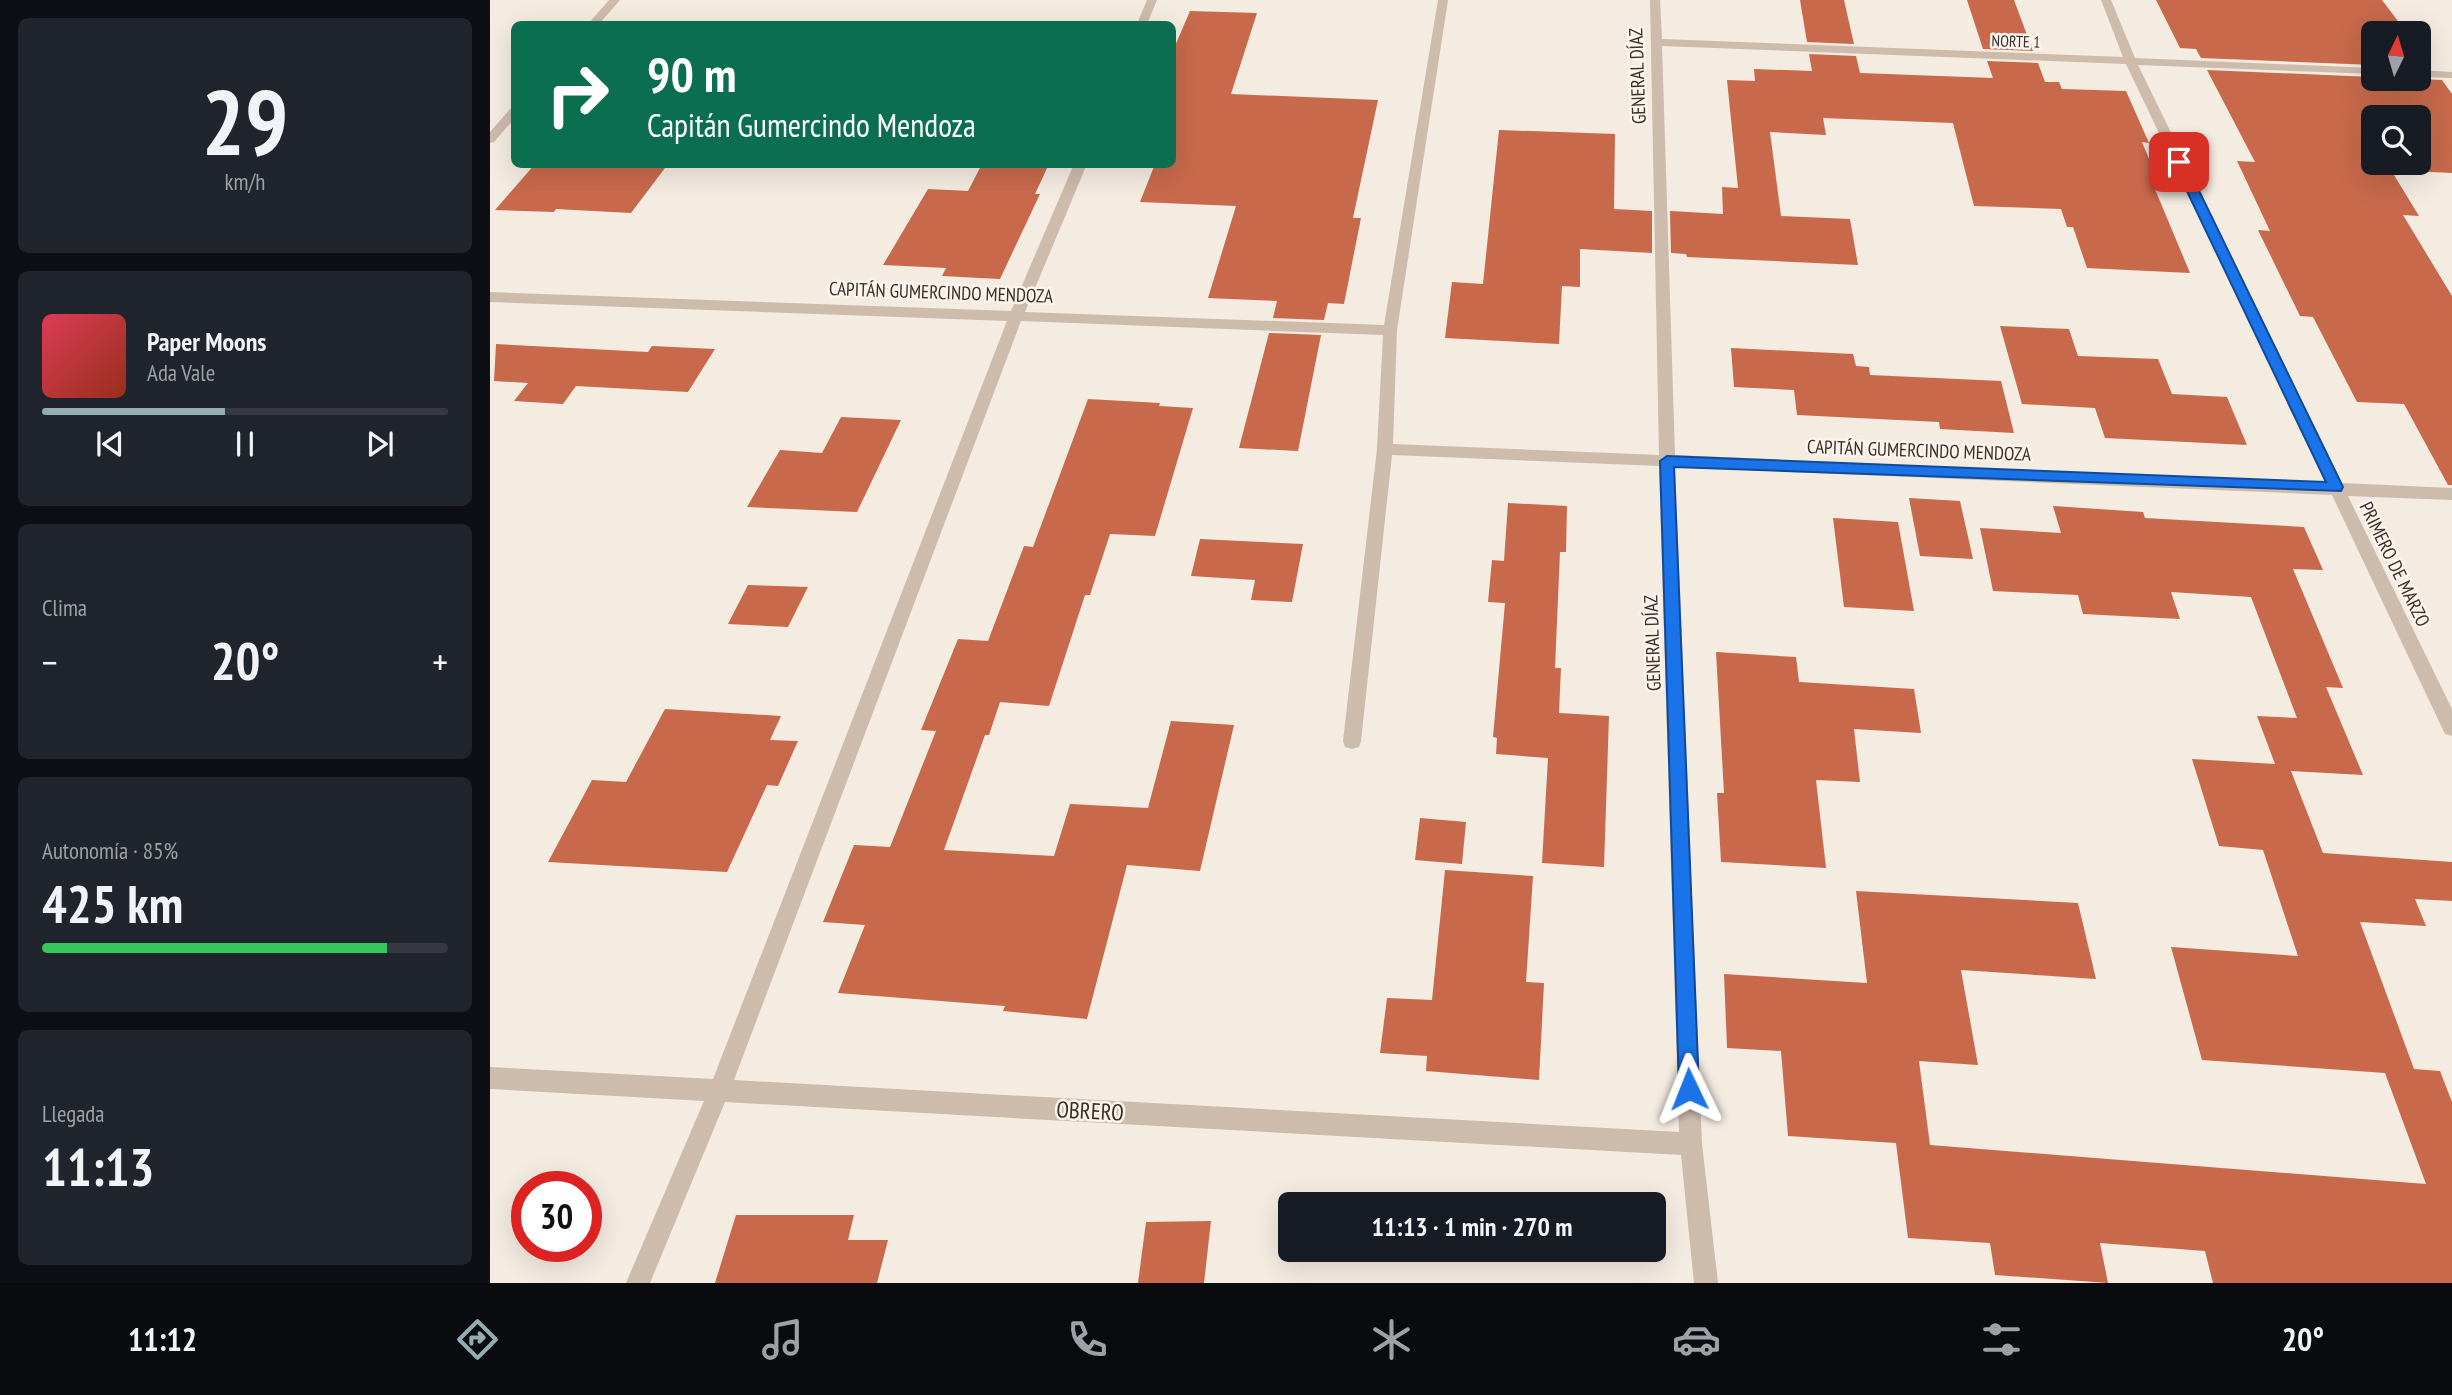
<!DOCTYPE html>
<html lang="es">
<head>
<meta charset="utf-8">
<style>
  body { margin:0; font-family:"PT Sans Narrow",sans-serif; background:#20242c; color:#f1f3f6; height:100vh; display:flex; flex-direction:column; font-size:26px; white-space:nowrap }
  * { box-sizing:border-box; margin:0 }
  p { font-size:23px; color:#9ea1a6 }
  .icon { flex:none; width:38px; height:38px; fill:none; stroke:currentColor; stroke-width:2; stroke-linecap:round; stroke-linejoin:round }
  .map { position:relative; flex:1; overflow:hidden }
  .side { display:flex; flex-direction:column; gap:18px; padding:18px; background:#0d0f14; width:490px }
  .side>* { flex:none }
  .guide { position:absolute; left:21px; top:21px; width:665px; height:147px; border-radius:10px; box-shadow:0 7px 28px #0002; background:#0b6e4f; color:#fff; overflow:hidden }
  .needle { width:46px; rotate:5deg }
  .buttons { position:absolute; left:1871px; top:21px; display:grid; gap:14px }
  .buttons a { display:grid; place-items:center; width:70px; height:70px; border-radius:10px; background:#171b24; box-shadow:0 7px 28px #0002; font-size:35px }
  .speed { position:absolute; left:21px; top:1171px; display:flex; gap:14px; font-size:35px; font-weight:700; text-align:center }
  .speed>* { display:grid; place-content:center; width:91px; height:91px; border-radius:50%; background:#171b24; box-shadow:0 7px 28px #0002; line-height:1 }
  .speed .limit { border:10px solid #d22; background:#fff; color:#111 }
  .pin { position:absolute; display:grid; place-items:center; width:60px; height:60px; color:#fff; margin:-30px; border-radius:14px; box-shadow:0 4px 10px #0006 }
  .me { position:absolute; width:77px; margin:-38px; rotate:358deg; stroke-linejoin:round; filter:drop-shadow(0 0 5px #0008) }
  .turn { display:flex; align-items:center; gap:24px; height:147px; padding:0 21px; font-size:32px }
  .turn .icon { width:91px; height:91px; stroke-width:2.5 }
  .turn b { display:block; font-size:49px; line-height:60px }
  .big { font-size:52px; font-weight:700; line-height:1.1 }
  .side .tile { flex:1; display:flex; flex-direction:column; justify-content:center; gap:10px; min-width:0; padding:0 24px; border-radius:10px; background:#20242c }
  .side .dial { align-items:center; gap:0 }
  .dial b { font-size:91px; line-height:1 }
  .song { display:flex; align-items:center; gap:21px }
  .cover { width:84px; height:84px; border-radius:10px; background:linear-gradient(135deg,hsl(350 70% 55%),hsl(10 70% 35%)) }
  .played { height:7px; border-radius:4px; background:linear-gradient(90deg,#92aeb2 45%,#363941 45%) }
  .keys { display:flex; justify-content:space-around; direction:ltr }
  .heat { display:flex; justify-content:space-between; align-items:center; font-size:38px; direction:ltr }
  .charge { height:10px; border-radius:5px; background:linear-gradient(90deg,#34c759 85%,#363941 0) }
  .trip { position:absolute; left:788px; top:1192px; width:388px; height:70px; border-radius:10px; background:#171b24; box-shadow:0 7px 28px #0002; font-weight:700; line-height:70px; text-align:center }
  .tab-bar { display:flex; height:112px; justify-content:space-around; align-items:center; background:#090b0e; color:#9ea1a6 }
  .tab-bar .icon { width:49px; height:49px }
  .tab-bar .selected { color:#92aeb2 }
  .tab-bar b { font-size:32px; color:#f1f3f6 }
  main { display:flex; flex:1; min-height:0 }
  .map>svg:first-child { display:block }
  .building { fill:#c8694b; fill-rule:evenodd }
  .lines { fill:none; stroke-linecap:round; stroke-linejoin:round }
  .minor { fill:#cdbbac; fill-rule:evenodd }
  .route { fill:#1a73e8; stroke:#114b97; stroke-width:2 }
  .labels { text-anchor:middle; stroke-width:5; stroke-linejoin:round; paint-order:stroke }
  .far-street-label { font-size:16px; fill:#3b302b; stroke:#fbf5ee }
  .street-label { font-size:19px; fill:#3b302b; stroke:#fbf5ee }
  .near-street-label { font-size:23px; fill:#3b302b; stroke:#fbf5ee }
</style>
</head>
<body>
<main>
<section class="side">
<div class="tile dial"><b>29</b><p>km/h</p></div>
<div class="tile">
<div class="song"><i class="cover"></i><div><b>Paper Moons</b><p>Ada Vale</p></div></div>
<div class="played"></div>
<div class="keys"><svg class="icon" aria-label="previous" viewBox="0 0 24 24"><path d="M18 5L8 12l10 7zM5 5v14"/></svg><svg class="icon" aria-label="pause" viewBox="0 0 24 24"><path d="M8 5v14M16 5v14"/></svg><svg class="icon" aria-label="next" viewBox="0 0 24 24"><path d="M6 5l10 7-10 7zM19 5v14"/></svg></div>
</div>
<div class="tile"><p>Clima</p>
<div class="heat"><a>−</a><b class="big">20°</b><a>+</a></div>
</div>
<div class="tile"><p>Autonomía · 85%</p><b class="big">425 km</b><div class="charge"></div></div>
<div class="tile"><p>Llegada</p><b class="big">11:13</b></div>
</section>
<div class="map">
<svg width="1962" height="1283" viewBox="0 0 1962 1283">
  <rect width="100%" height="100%" fill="#f4ebe1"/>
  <!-- building -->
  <g class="building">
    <polygon points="1310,0 1354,0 1364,44 1317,42"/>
    <polygon points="1477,0 1524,0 1543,51 1493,49"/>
    <polygon points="1666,0 1892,0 1917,33 1883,33 1883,65 1711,58 1706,49 1690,48"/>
    <polygon points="700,11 767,13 741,94 888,100 863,218 871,218 854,304 838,303 834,320 783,318 787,301 718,298 746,206 650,202 665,164 682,164 682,53"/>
    <polygon points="1319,54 1366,56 1370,73 1503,78 1497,61 1548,63 1555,82 1569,82 1572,89 1636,91 1659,143 1652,142 1669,183 1662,182 1700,273 1597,268 1583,227 1577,227 1571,209 1484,206 1463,123 1333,118 1336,135 1280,132 1291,216 1360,219 1368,265 1197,257 1196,254 1181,253 1180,211 1233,214 1232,187 1248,188 1237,80 1265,81 1264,69 1322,71"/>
    <path d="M1717,70L1952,80L1962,94V173L1901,170L1929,216L1913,215L1962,296V485H1958L1914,404L1867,402L1823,317L1810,316L1768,230L1780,231L1747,161L1765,162ZM1883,117H1928V163H1883Z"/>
    <polygon points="1009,130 1125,134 1124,209 1162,211 1162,253 1090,249 1090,287 1072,286 1069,344 955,338 962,282 993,284"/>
    <polygon points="45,164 178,164 141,213 66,209 64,212 5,210"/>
    <polygon points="492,164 559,164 545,194 550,194 510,279 452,276 456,268 393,265 438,189 478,191"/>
    <polygon points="1510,326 1579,329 1588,356 1668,359 1682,394 1737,397 1757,445 1615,438 1605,408 1532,404"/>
    <polygon points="779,333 831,335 808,451 749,448"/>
    <polygon points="6,344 158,352 162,346 225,349 198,392 86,386 73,404 24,401 38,383 4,381"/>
    <polygon points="1241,348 1363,354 1366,366 1379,367 1380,375 1511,381 1524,433 1450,429 1449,422 1307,415 1304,390 1244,387"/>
    <polygon points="598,399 670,403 669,406 703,408 665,536 620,534 600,595 595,595 559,706 510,702 499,735 495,735 454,850 564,856 580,804 658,808 681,721 744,725 710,871 637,865 597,1019 513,1011 515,1006 348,993 375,925 333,922 364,845 400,847 446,731 431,730 468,639 498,641 534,546 543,547"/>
    <polygon points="351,417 411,420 367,512 257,507 290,450 332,453"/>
    <polygon points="1419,498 1470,501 1483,559 1430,556"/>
    <polygon points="1018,503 1077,506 1076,552 1070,552 1065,668 1071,668 1069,713 1119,716 1114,867 1052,863 1058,758 1006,754 1007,738 1003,737 1015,603 998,602 1002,560 1014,561"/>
    <polygon points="1563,506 1653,512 1655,518 1814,527 1833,570 1803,569 1853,688 1836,687 1873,775 1801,771 1833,853 1962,862 1962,901 1925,899 1936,926 1870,922 1924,1069 1950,1071 1962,1102 1962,1283 1723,1283 1715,1251 1610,1243 1618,1283 1505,1275 1500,1243 1418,1238 1406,1143 1298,1136 1291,1051 1237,1048 1234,974 1377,983 1366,891 1588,903 1606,979 1471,970 1488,1065 1429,1061 1440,1145 1936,1184 1895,1073 1712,1060 1681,947 1808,956 1773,850 1729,846 1702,759 1785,764 1767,716 1807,718 1761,597 1681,592 1690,619 1593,614 1588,595 1503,591 1490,528 1571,533"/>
    <polygon points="1343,518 1408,522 1424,611 1354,607"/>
    <polygon points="710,539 813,544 802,602 761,600 765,580 701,576"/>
    <polygon points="258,585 318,587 298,627 238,624"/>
    <polygon points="1226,652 1306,657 1309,682 1424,689 1431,733 1364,729 1370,782 1326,780 1336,868 1231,862 1227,793 1234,793"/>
    <polygon points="175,709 291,716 280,740 308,741 288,786 277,785 237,872 58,862 102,780 136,782"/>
    <polygon points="930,818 976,822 972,864 925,860"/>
    <polygon points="955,870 1043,876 1036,982 1054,983 1049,1080 936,1071 937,1056 890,1053 897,998 942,1000"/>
    <polygon points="246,1215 364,1215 358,1240 398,1240 387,1283 225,1283"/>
    <polygon points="721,1221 714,1283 648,1283 656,1222"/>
  </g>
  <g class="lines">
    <!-- minor -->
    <g class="minor">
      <polygon points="119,0 130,0 109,24 98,24"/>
      <polygon points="657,0 667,0 657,24 647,24"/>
      <path d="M948,0H958L907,330L903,444L1169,455L1160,0H1170L1172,39L1633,57L1611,0H1621L1645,58L1883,68V74L1648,65L1852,483L1962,488V500L1858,496L1962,709V736L1955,734L1842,495L1185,467L1212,1144L1228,1283H1204L1191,1155L235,1102L160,1283H136L214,1101L0,1089V1067L223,1079L517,321L0,302V292L521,311L584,164H597L535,312L894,325ZM1172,46L1636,64L1836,483L1185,455ZM531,321L893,335L887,449L853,741L855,747L862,749L869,747L871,741L902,455L1169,466L1189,1132L244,1080Z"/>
      <polygon points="1928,70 1962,72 1962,78 1928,77"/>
      <polygon points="20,109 24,109 24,119 4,142 0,143 0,132"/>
    </g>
  </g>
  <!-- route -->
  <polygon class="route" points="1689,158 1695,162 1853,487 1851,491 1184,467 1209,1089 1206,1096 1199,1099 1192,1096 1189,1089 1170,461 1177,456 1836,482 1683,162"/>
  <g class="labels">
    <!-- far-street labels -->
    <g class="far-street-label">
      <text transform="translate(1526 41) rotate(2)" y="6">NORTE 1</text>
    </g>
    <!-- street labels -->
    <g class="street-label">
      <text transform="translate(1147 76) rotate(-92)" y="7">GENERAL DÍAZ</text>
      <text transform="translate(451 292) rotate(2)" y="7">CAPITÁN GUMERCINDO MENDOZA</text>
      <text transform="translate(1429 450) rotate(2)" y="7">CAPITÁN GUMERCINDO MENDOZA</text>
      <text transform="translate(1905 564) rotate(64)" y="7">PRIMERO DE MARZO</text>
      <text transform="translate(1162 643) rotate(-92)" y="7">GENERAL DÍAZ</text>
    </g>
    <!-- near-street labels -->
    <g class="near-street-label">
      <text transform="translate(600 1111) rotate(3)" y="8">OBRERO</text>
    </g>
  </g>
</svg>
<div class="buttons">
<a><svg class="needle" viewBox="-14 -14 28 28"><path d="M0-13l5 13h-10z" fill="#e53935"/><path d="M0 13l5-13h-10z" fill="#9ea1a6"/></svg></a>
<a><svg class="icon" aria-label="search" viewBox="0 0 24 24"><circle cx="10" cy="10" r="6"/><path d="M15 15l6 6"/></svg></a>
</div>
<div class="speed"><div class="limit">30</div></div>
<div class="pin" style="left:1689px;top:162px;background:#d93025"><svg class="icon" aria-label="arrive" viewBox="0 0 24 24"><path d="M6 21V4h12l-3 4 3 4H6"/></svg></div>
<svg class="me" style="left:1199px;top:1089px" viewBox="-20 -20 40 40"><path d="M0-17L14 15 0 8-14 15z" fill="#1a73e8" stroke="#fff" stroke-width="4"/></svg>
<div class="trip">11:13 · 1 min · 270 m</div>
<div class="guide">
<div class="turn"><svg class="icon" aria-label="right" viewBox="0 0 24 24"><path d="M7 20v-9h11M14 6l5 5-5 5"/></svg><div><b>90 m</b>Capitán Gumercindo Mendoza</div></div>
</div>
</div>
</main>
<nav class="tab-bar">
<b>11:12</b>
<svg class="icon selected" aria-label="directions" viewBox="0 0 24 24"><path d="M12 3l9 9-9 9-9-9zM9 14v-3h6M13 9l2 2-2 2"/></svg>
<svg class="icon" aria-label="music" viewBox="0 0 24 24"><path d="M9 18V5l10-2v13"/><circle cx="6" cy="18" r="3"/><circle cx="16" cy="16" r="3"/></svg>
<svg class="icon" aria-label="phone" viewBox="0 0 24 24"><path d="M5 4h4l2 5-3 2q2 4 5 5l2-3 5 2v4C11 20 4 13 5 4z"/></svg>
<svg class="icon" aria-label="climate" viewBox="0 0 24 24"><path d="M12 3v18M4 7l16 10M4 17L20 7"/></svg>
<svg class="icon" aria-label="car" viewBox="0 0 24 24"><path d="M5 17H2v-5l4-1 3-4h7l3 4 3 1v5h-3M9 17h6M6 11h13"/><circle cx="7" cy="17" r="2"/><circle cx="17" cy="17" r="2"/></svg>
<svg class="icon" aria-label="filters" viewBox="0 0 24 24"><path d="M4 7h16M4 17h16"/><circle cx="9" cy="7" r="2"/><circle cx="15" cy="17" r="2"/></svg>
<b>20°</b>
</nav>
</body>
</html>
